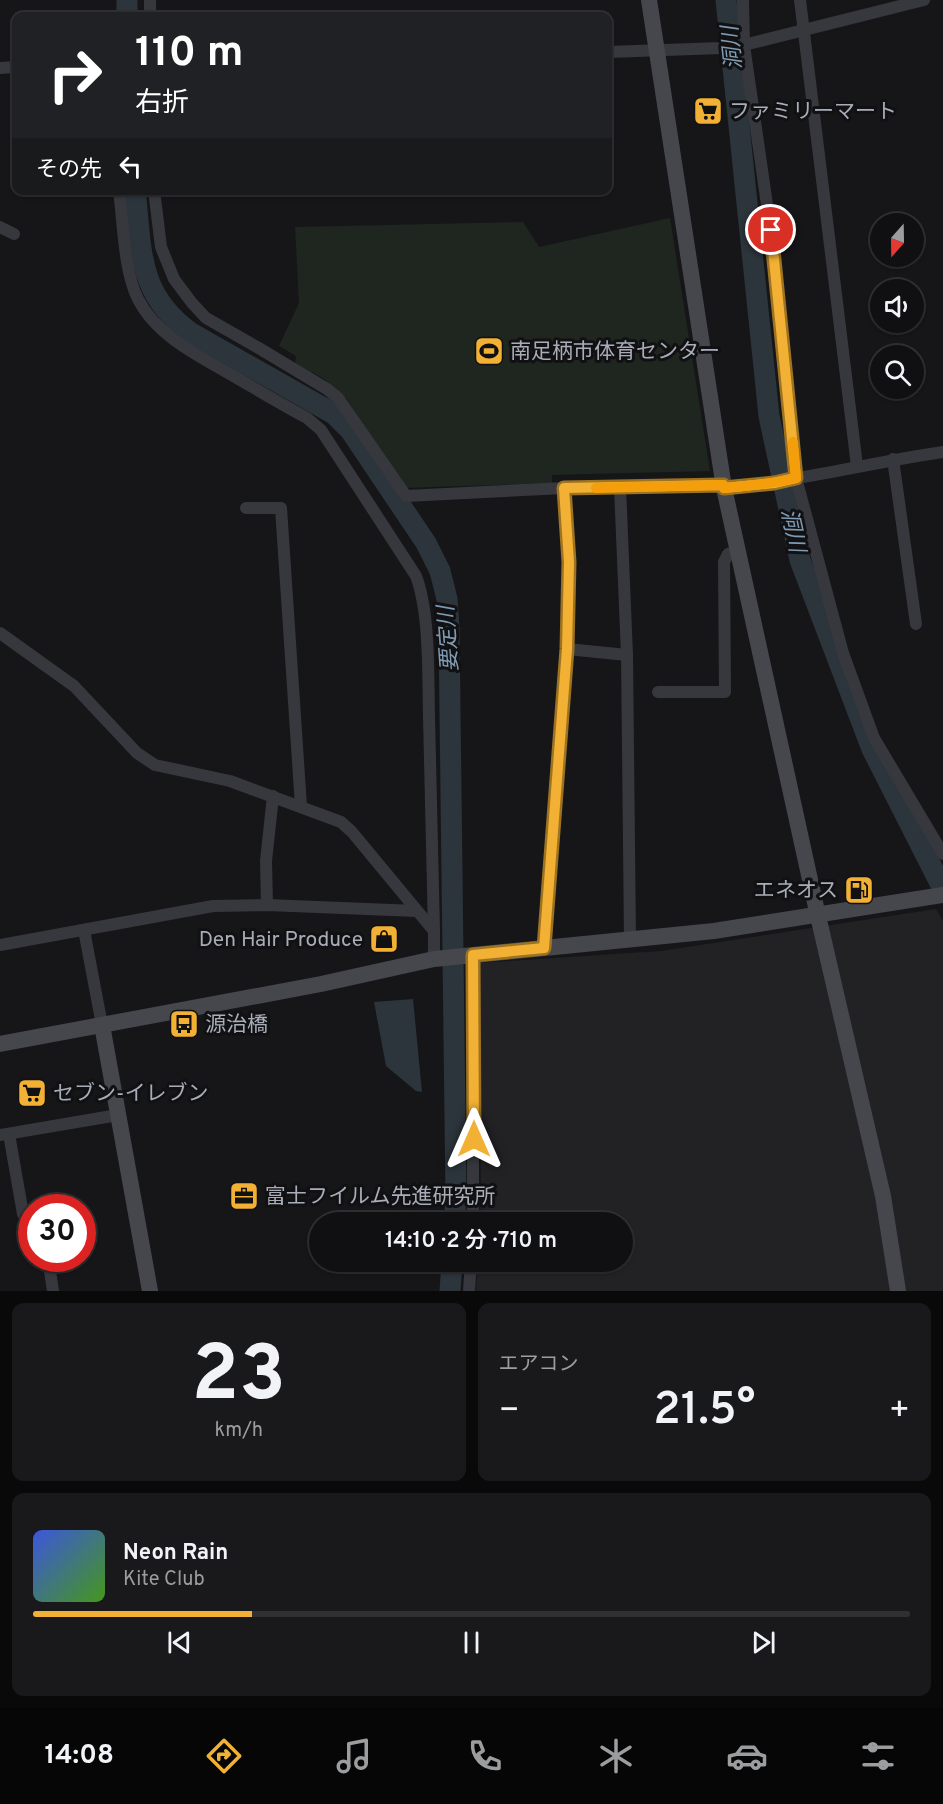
<!DOCTYPE html>
<html lang="ja">
<head>
<meta charset="utf-8">
<style>
  body { margin:0; font-family:Overpass,"Noto Sans JP",sans-serif; background:#19191b; color:#f1f3f6; height:100vh; display:flex; flex-direction:column; font-size:22px; white-space:nowrap }
  * { box-sizing:border-box; margin:0 }
  p { font-size:20px; color:#9c9d9f }
  .icon { flex:none; width:33px; height:33px; fill:none; stroke:currentColor; stroke-width:2; stroke-linecap:round; stroke-linejoin:round }
  .map { position:relative; height:1291px; overflow:hidden }
  .drawer { display:flex; flex-direction:column; gap:12px; padding:12px; background:#09090a; flex:1 }
  .drawer>* { flex:none }
  .banner { position:absolute; left:12px; top:12px; width:600px; height:183px; border-radius:12px; box-shadow:0 2px 4px #0004,0 0 0 2px #303032; background:#202124; color:#fff; overflow:hidden }
  .needle { width:39px; rotate:200deg }
  .fabs { position:absolute; left:870px; top:213px; display:grid; gap:12px }
  .fabs a { display:grid; place-items:center; width:54px; height:54px; border-radius:50%; background:#101012; box-shadow:0 2px 4px #0004,0 0 0 2px #303032; font-size:30px }
  .speed { position:absolute; left:18px; top:1194px; display:flex; gap:12px; font-size:30px; font-weight:700; text-align:center }
  .speed>* { display:grid; place-content:center; width:78px; height:78px; border-radius:50%; background:#101012; box-shadow:0 2px 4px #0004,0 0 0 2px #303032; line-height:1 }
  .speed .limit { border:9px solid #d22; background:#fff; color:#111 }
  .pin { position:absolute; display:grid; place-items:center; width:51px; height:51px; color:#fff; margin:-26px; border:3px solid #fff; border-radius:50%; box-shadow:0 2px 6px #0007 }
  .me { position:absolute; width:66px; margin:-33px; rotate:0deg; stroke-linejoin:round; filter:drop-shadow(0 0 4px #0008) }
  .turn { display:flex; align-items:center; gap:21px; height:126px; padding:0 24px; font-size:27px }
  .turn .icon { width:78px; height:78px; stroke-width:2.5 }
  .turn b { display:block; font-size:42px; line-height:51px }
  .then { display:flex; align-items:center; height:57px; padding:0 24px; background:#0003; gap:12px; font-size:22px }
  .big { font-size:45px; font-weight:600; line-height:1.1 }
  .drawer .card { flex:1; display:flex; flex-direction:column; justify-content:center; gap:9px; min-width:0; padding:0 21px; border-radius:12px; background:#19191b }
  .drawer .dial { align-items:center; gap:0 }
  .dial b { font-size:78px; line-height:1 }
  .song { display:flex; align-items:center; gap:18px }
  .cover { width:72px; height:72px; border-radius:9px; background:linear-gradient(135deg,hsl(230 70% 55%),hsl(100 70% 35%)) }
  .played { height:6px; border-radius:3px; background:linear-gradient(90deg,#f2b134 25%,#303032 25%) }
  .keys { display:flex; justify-content:space-around; direction:ltr }
  .heat { display:flex; justify-content:space-between; align-items:center; font-size:33px; direction:ltr }
  .drawer .tiles { flex:1; display:grid; gap:12px; grid-template-columns:1fr 1fr }
  .card:last-child { grid-column:span 2 }
  .trip { position:absolute; left:309px; top:1212px; width:324px; height:60px; border-radius:30px; background:#101012; box-shadow:0 2px 4px #0004,0 0 0 2px #303032; font-weight:600; line-height:60px; text-align:center }
  .menu { display:flex; height:96px; justify-content:space-around; align-items:center; background:#060607; color:#9c9d9f }
  .menu .icon { width:42px; height:42px }
  .menu .active { color:#f2b134 }
  .menu b { font-size:27px; color:#f1f3f6 }
  .map>svg:first-child { display:block }
  .built { fill:#222225 }
  .green { fill:#1e261f }
  .water { fill:#2c353c }
  .lines { fill:none; stroke-linecap:round; stroke-linejoin:round }
  .river { stroke:#2c353c; stroke-width:21 }
  .street { stroke:#37383d; stroke-width:12 }
  .secondary { stroke:#45474d; stroke-width:16 }
  .route-casing { stroke:#9d7322; stroke-width:15 }
  .route { stroke:#f2b134; stroke-width:10 }
  .slow { stroke:#f59e0b; stroke-width:10 }
  .labels { text-anchor:middle; stroke-width:6; stroke-linejoin:round; paint-order:stroke }
  .poi-label { font-size:21px; fill:#a8adb8; stroke:#111113; text-anchor:start }
  .water-label { font-size:22px; font-style:italic; fill:#7f9bb3; stroke:#111113 }
</style>
</head>
<body>
<div class="map">
<svg width="943" height="1291" viewBox="0 0 943 1291">
  <rect width="100%" height="100%" fill="#161618"/>
  <!-- built -->
  <polygon class="built" points="936,909 943,921 943,1291 476,1291 478,1262 622,1262 622,1222 480,1222 481,1196 478,963 661,951"/>
  <!-- green -->
  <polygon class="green" points="670,218 710,471 552,475 552,483 404,488 346,398 324,379 312,372 309,374 295,365 296,356 279,346 299,303 295,227 523,222 539,247"/>
  <!-- water -->
  <polygon class="water" points="413,999 422,1092 416,1091 386,1066 374,1002"/>
  <g class="lines">
    <!-- river -->
    <g class="river">
      <polyline points="127,0 127,16"/>
      <polyline points="726,0 769,416 800,560 872,749 943,889"/>
      <path d="M135,190C142,251 137,294 191,333L334,414L350,430L426,543L440,571L447,599L449,628L456,1200L454,1222"/>
      <polyline points="450,1291 452,1262"/>
    </g>
    <!-- street -->
    <g class="street">
      <polyline points="150,0 150,16"/>
      <polyline points="743,0 744,45 774,253 796,478 843,653 874,738 943,854"/>
      <polyline points="800,0 857,466"/>
      <polyline points="608,52 721,48 744,45 924,0"/>
      <polyline points="0,68 16,67"/>
      <path d="M119,190C123,222 124,272 138,299C156,335 197,355 230,374C256,389 281,404 307,418L321,430L416,576C430,613 428,676 429,717C431,788 432,860 434,931"/>
      <polyline points="154,190 161,247 174,279 192,303 206,318 257,347 327,389 338,398 406,496 564,488 723,485"/>
      <polyline points="0,227 14,234"/>
      <polyline points="893,459 916,624"/>
      <polyline points="620,487 627,655 630,940"/>
      <path d="M724,488C798,481 870,463 943,452"/>
      <polyline points="246,508 281,508 301,806"/>
      <polyline points="0,633 74,686 137,753 155,765 230,781 341,822 352,832 434,931 434,959"/>
      <polyline points="567,649 627,655"/>
      <polyline points="658,692 725,692 724,562 728,554 737,551"/>
      <polyline points="267,905 266,861 273,796"/>
      <polyline points="84,930 102,1025"/>
      <polyline points="0,945 213,906 267,905 417,911"/>
      <polyline points="544,948 567,649 569,562 564,488"/>
      <polyline points="473,955 473,1222"/>
      <polyline points="9,1134 23,1214 32,1224"/>
      <polyline points="0,1135 118,1115"/>
      <polyline points="48,1258 53,1291"/>
      <polyline points="469,1291 471,1262"/>
    </g>
    <!-- secondary -->
    <g class="secondary">
      <polyline points="649,0 724,488 818,916 883,1196 898,1291"/>
      <polyline points="102,1025 150,1291"/>
      <polyline points="0,1044 321,984 434,959 714,931 943,895"/>
    </g>
  </g>
  <g class="lines">
    <!-- route casing -->
    <g class="route-casing">
      <polyline id="route" points="474,1139 473,955 544,948 567,649 569,562 564,488 723,485 724,488 774,483 796,478 771,230"/>
    </g>
    <!-- route -->
    <use href="#route" class="route"/>
    <!-- slow -->
    <path class="slow" d="M596,488L723,485L724,488C748,486 772,484 796,478L793,442"/>
  </g>
  <!-- icons -->
  <defs>
    <g id="supermarket-square" transform="scale(1.5)"><rect x="-9" y="-9" width="18" height="18" rx="4" fill="#f2b134" stroke="#111113"/><path d="M-6-5.5h2.5l.6 2H6L4.5 2H-2.5L-4.4-4H-6ZM-1.5 3.2a1.3 1.3 0 1 0 .1 0ZM3 3.2a1.3 1.3 0 1 0 .1 0Z" fill="#111"/></g>
    <g id="stadium-square" transform="scale(1.5)"><rect x="-9" y="-9" width="18" height="18" rx="4" fill="#f2b134" stroke="#111113"/><path d="M0-5a6.5 5 0 1 0 0 10a6.5 5 0 1 0 0-10ZM-3.5-1.8h7v3.6h-7Z" fill="#111"/></g>
    <g id="fuel-square" transform="scale(1.5)"><rect x="-9" y="-9" width="18" height="18" rx="4" fill="#f2b134" stroke="#111113"/><path d="M-5.5-6h7V0h2V4h1.3V-2.5L3-4.5l.8-.8L6-3V5H2.5V1h-1V6h-7ZM-4.2-4.7v3.2H.2V-4.7Z" fill="#111"/></g>
    <g id="shop-square" transform="scale(1.5)"><rect x="-9" y="-9" width="18" height="18" rx="4" fill="#f2b134" stroke="#111113"/><path d="M-5-2.5h2.3a2.7 3.5 0 0 1 5.4 0H5L5.5 6h-11ZM-1.5-2.5h3a1.5 2.3 0 0 0-3 0Z" fill="#111"/></g>
    <g id="bus-square" transform="scale(1.5)"><rect x="-9" y="-9" width="18" height="18" rx="4" fill="#f2b134" stroke="#111113"/><path d="M-5-6H5V4H4V6H2V4H-2V6H-4V4H-5ZM-3.5-4V0h7V-4ZM-3.5 1.2v1.5H-2V1.2ZM2 1.2v1.5H3.5V1.2Z" fill="#111"/></g>
    <g id="office-square" transform="scale(1.5)"><rect x="-9" y="-9" width="18" height="18" rx="4" fill="#f2b134" stroke="#111113"/><path d="M-6-3h4V-5.5h4V-3h4V5H-6ZM-1-4.5V-3h2v-1.5ZM-6 0V1H6V0Z" fill="#111"/></g>
  </defs>
  <g fill-rule="evenodd">
    <use href="#supermarket-square" x="708" y="111"/>
    <use href="#stadium-square" x="489" y="351"/>
    <use href="#fuel-square" x="859" y="890"/>
    <use href="#shop-square" x="384" y="939"/>
    <use href="#bus-square" x="184" y="1024"/>
    <use href="#supermarket-square" x="32" y="1093"/>
    <use href="#office-square" x="244" y="1196"/>
  </g>
  <g class="labels">
    <!-- poi labels -->
    <g class="poi-label">
      <text x="729" y="118">ファミリーマート</text>
      <text x="510" y="358">南足柄市体育センター</text>
      <text x="838" y="897" text-anchor="end">エネオス</text>
      <text x="363" y="946" text-anchor="end">Den Hair Produce</text>
      <text x="205" y="1031">源治橋</text>
      <text x="53" y="1100">セブン-イレブン</text>
      <text x="265" y="1203">富士フイルム先進研究所</text>
    </g>
    <!-- water labels -->
    <g class="water-label">
      <text transform="translate(731 48) rotate(-96)" y="8">洞川</text>
      <text transform="translate(794 530) rotate(78)" y="8">洞川</text>
      <text transform="translate(447 639) rotate(-94)" y="8">要定川</text>
    </g>
  </g>
</svg>
<div class="fabs">
<a><svg class="needle" viewBox="-14 -14 28 28"><path d="M0-13l5 13h-10z" fill="#e53935"/><path d="M0 13l5-13h-10z" fill="#9c9d9f"/></svg></a>
<a><svg class="icon" aria-label="sound" viewBox="0 0 24 24"><path d="M4 9h4l5-4v14l-5-4H4zM17 9q2 3 0 6"/></svg></a>
<a><svg class="icon" aria-label="search" viewBox="0 0 24 24"><circle cx="10" cy="10" r="6"/><path d="M15 15l6 6"/></svg></a>
</div>
<div class="speed"><div class="limit">30</div></div>
<div class="pin" style="left:771px;top:230px;background:#d93025"><svg class="icon" aria-label="arrive" viewBox="0 0 24 24"><path d="M6 21V4h12l-3 4 3 4H6"/></svg></div>
<svg class="me" style="left:474px;top:1139px" viewBox="-20 -20 40 40"><path d="M0-17L14 15 0 8-14 15z" fill="#f2b134" stroke="#fff" stroke-width="4"/></svg>
<div class="trip">14:10 · 2 分 · 710 m</div>
<div class="banner">
<div class="turn"><svg class="icon" aria-label="right" viewBox="0 0 24 24"><path d="M7 20v-9h11M14 6l5 5-5 5"/></svg><div><b>110 m</b>右折</div></div>
<div class="then">その先<svg class="icon" aria-label="left" viewBox="0 0 24 24"><path d="M17 20v-9H6M10 6l-5 5 5 5"/></svg></div>
</div>
</div>
<section class="drawer">
<div class="tiles">
<div class="card dial"><b>23</b><p>km/h</p></div>
<div class="card"><p>エアコン</p>
<div class="heat"><a>−</a><b class="big">21.5°</b><a>+</a></div>
</div>
<div class="card">
<div class="song"><i class="cover"></i><div><b>Neon Rain</b><p>Kite Club</p></div></div>
<div class="played"></div>
<div class="keys"><svg class="icon" aria-label="previous" viewBox="0 0 24 24"><path d="M18 5L8 12l10 7zM5 5v14"/></svg><svg class="icon" aria-label="pause" viewBox="0 0 24 24"><path d="M8 5v14M16 5v14"/></svg><svg class="icon" aria-label="next" viewBox="0 0 24 24"><path d="M6 5l10 7-10 7zM19 5v14"/></svg></div>
</div>
</div>
</section>
<nav class="menu">
<b>14:08</b>
<svg class="icon active" aria-label="directions" viewBox="0 0 24 24"><path d="M12 3l9 9-9 9-9-9zM9 14v-3h6M13 9l2 2-2 2"/></svg>
<svg class="icon" aria-label="music" viewBox="0 0 24 24"><path d="M9 18V5l10-2v13"/><circle cx="6" cy="18" r="3"/><circle cx="16" cy="16" r="3"/></svg>
<svg class="icon" aria-label="phone" viewBox="0 0 24 24"><path d="M5 4h4l2 5-3 2q2 4 5 5l2-3 5 2v4C11 20 4 13 5 4z"/></svg>
<svg class="icon" aria-label="climate" viewBox="0 0 24 24"><path d="M12 3v18M4 7l16 10M4 17L20 7"/></svg>
<svg class="icon" aria-label="car" viewBox="0 0 24 24"><path d="M5 17H2v-5l4-1 3-4h7l3 4 3 1v5h-3M9 17h6M6 11h13"/><circle cx="7" cy="17" r="2"/><circle cx="17" cy="17" r="2"/></svg>
<svg class="icon" aria-label="filters" viewBox="0 0 24 24"><path d="M4 7h16M4 17h16"/><circle cx="9" cy="7" r="2"/><circle cx="15" cy="17" r="2"/></svg>
</nav>
</body>
</html>
